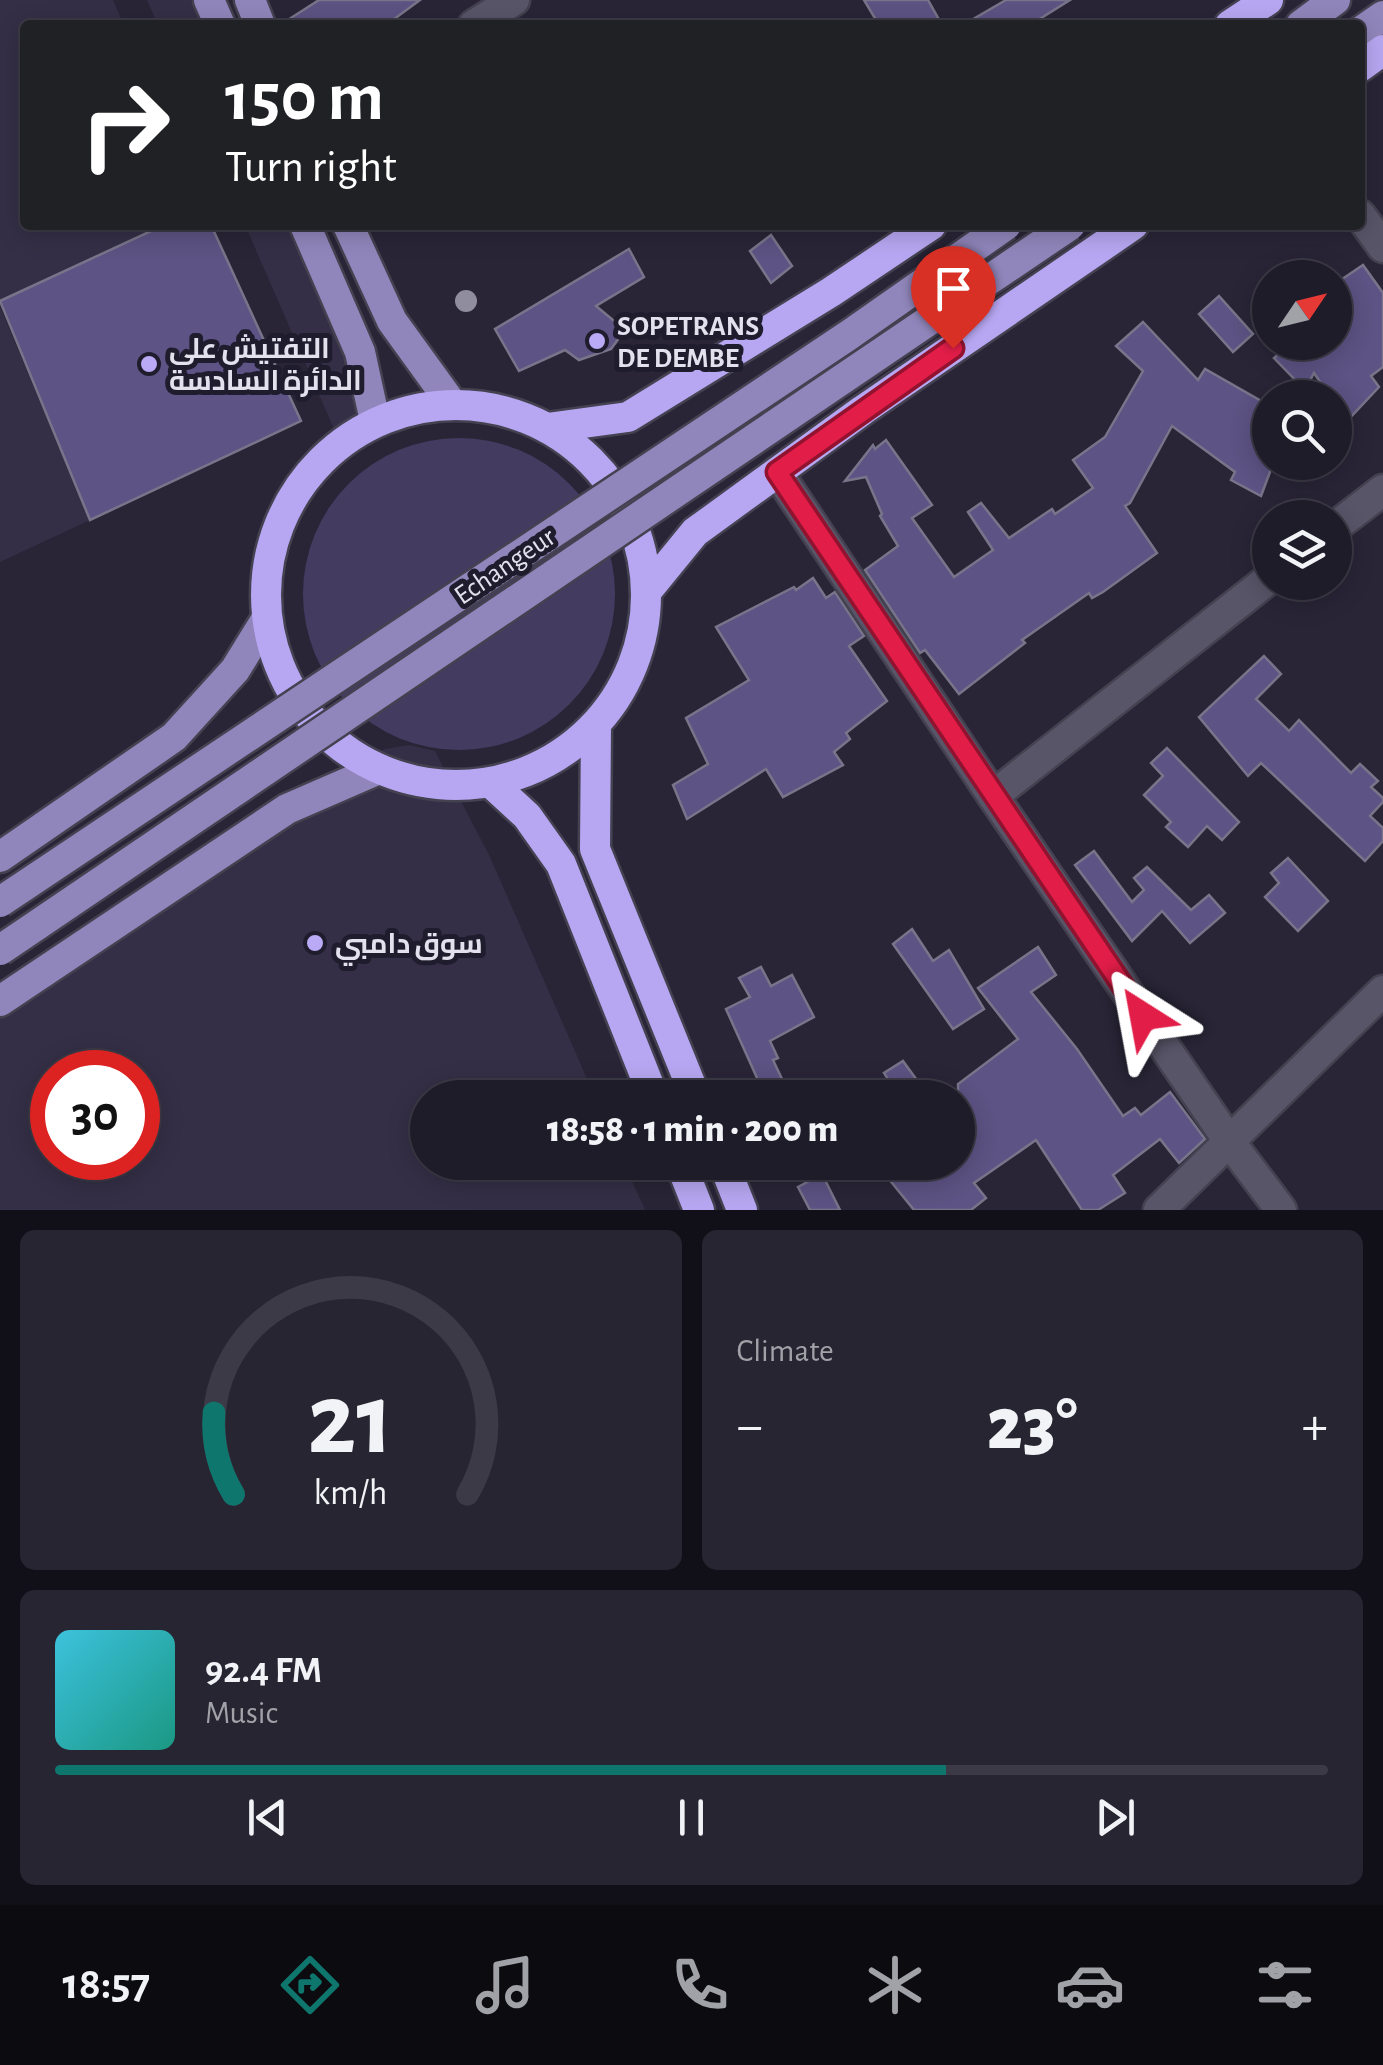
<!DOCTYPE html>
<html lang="en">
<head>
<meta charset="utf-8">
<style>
  body { margin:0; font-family:"Alegreya Sans",Cairo,sans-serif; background:#272531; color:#f1f3f6; height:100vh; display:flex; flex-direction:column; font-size:38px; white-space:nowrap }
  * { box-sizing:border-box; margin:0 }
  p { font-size:32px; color:#a1a1a8 }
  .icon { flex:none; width:55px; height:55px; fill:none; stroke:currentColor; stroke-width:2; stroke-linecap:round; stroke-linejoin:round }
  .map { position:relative; height:1210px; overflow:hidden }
  .panel { display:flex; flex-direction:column; gap:20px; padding:20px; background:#110f17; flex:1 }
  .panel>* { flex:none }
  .guide { position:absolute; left:20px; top:20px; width:1345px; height:210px; border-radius:10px; box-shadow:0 5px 25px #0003,0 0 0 2px #3c3a46; background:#202124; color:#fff; overflow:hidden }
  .needle { width:65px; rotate:55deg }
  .buttons { position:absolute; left:1252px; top:260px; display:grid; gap:20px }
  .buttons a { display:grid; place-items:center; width:100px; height:100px; border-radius:50%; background:#1f1c29; box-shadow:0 5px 25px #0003,0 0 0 2px #3c3a46; font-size:50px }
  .speed { position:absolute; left:30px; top:1050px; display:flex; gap:20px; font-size:50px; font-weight:700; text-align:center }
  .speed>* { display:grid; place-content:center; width:130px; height:130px; border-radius:50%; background:#1f1c29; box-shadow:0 5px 25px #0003,0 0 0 2px #3c3a46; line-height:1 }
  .speed .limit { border:15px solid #d22; background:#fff; color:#111 }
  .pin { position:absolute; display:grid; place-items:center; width:85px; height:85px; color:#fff; margin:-102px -42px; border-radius:50% 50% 50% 0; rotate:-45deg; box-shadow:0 0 10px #0007 }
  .pin .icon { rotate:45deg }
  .me { position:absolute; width:110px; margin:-55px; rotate:326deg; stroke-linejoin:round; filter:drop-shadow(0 0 8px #0008) }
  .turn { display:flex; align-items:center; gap:35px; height:210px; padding:0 40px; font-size:45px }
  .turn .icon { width:130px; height:130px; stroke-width:2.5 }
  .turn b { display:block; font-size:70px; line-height:85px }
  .big { font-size:75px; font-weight:800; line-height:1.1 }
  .panel .widget { flex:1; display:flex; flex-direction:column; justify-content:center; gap:15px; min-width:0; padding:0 35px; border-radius:15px; background:#272531 }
  .panel .dial { align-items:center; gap:0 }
  .dial svg { height:260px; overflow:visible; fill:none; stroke:#3c3a46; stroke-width:7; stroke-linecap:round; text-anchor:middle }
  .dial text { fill:#f1f3f6; stroke:none }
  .song { display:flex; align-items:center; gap:30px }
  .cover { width:120px; height:120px; border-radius:15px; background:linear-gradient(135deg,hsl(190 70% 55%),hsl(170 70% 35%)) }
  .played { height:10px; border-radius:5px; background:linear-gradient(90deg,#0f766e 70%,#3c3a46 70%) }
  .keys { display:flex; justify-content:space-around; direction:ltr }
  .heat { display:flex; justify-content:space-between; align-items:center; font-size:55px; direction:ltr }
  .panel .tiles { flex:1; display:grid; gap:20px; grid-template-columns:1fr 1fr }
  .widget:last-child { grid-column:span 2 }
  .trip { position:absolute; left:410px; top:1080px; width:565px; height:100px; border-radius:50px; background:#1f1c29; box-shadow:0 5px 25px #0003,0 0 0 2px #3c3a46; font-weight:800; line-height:100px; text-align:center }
  .menu { display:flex; height:160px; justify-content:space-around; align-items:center; background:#0c0b10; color:#a1a1a8 }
  .menu .icon { width:70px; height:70px }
  .menu .on { color:#0f766e }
  .menu b { font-size:45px; color:#f1f3f6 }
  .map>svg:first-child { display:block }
  .built { fill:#342f46; fill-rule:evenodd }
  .green { fill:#443b61 }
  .building { fill:#5d5384; stroke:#78758a; stroke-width:2.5 }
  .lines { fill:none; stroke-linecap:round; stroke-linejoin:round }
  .street-casing { stroke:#444150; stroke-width:35 }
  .primary-casing { stroke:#444150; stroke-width:35 }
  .highway-casing { stroke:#444150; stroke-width:35 }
  .street { stroke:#595569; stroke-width:30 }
  .primary { stroke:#9186bb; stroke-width:30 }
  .highway { stroke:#b7a7f2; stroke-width:30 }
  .primary-bridge-casing { stroke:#444150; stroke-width:35; stroke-linecap:butt }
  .primary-bridge { stroke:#9186bb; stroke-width:30 }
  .tree { fill:#908d9e }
  .route-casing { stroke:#92132f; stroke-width:25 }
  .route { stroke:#e11d48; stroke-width:18 }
  .poi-dot { fill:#baaaf6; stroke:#1f1c2d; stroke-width:4 }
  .labels { text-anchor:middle; stroke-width:10; stroke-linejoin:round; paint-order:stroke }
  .poi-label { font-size:28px; font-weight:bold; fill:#e3e1ed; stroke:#1f1c2d; text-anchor:start }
  .street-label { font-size:28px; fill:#e3e1ed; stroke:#1f1c2d }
</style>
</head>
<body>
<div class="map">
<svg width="1383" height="1210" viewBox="0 0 1383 1210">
  <rect width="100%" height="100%" fill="#292537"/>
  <!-- built -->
  <g class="built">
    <polygon points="0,0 113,0 124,25 25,25 25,225 164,225 0,301"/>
    <polygon points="147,0 191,0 201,25 158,25"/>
    <polygon points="245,225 288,225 369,412 338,438"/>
    <polygon points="0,307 90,520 0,562"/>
    <path d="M409,745L435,751L490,857L595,1097L428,1098V1162L624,1163L645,1210H0V1006L324,785L385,749ZM52,1072H138V1158H52Z"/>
  </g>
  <!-- green -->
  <circle class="green" cx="459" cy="594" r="156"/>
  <!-- building -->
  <g class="building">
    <polygon points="319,0 420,0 386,25 280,25"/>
    <polygon points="864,0 928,0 942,25 879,25"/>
    <polygon points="1006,0 1070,0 1030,25 963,25"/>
    <polygon points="164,225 211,225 301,421 90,520 0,301"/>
    <polygon points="771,235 792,266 771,283 750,251"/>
    <polygon points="629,249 644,277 596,306 625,330 611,349 579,360 565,350 519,371 495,329"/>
    <polygon points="1363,265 1383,293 1383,367 1371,376 1379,387 1347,421 1335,404 1335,398 1331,398 1314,373 1305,390 1274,358 1292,342 1335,342 1335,284"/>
    <polygon points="1219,296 1253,334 1233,352 1199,314"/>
    <polygon points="1143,322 1198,380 1205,369 1270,406 1270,472 1261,496 1231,480 1235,472 1172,426 1130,503 1125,506 1157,553 1103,592 1092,598 1089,593 1022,640 1025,643 959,694 925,650 920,653 865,570 898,546 880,516 882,514 866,477 845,481 873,445 875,449 886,440 932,505 912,518 954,577 993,550 968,512 981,503 1009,538 1052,509 1055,514 1093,488 1073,460 1105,437 1143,371 1116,346"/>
    <polygon points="813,578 826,598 835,592 864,636 849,646 887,701 846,733 850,739 834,752 843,765 783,797 766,769 687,819 673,785 708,764 686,718 749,680 716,627 794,587 796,590"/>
    <polygon points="1264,656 1281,674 1256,699 1289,731 1299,720 1351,773 1360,764 1378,781 1371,787 1383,798 1383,802 1370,816 1383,828 1383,841 1365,861 1261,763 1248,776 1199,717"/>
    <polygon points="1167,748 1239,822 1222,840 1207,826 1188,847 1166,827 1171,822 1144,795 1163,776 1151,763"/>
    <polygon points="1094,851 1132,902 1144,890 1134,878 1147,867 1191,910 1209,895 1225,913 1190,943 1162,911 1132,941 1075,865"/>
    <polygon points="1288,858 1328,901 1298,931 1265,897 1279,883 1271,873"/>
    <polygon points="912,929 933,961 949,950 984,1009 953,1029 893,944"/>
    <polygon points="1038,947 1056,975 1031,992 1077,1049 1123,1116 1135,1108 1141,1115 1170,1092 1205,1139 1179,1163 1160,1139 1113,1175 1125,1193 1098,1210 1082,1210 1036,1140 974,1183 986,1198 971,1210 914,1210 875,1162 958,1162 958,1084 1018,1039 978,988"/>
    <polygon points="761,967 771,986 792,975 814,1017 770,1041 778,1058 773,1060 791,1098 766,1098 726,1009 750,997 739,978"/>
    <polygon points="903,1061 930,1098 900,1098 884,1073"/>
    <polygon points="826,1172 826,1182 840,1210 810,1210 798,1187"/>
  </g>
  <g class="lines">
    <!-- street casing -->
    <g class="street-casing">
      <g id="street">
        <polyline points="474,25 514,0"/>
        <polyline points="1360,215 1383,247"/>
        <polyline points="777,472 993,796 1229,1141 1281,1210"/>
        <polyline points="1335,527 1383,490"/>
        <polyline points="993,796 1270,578"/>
        <polyline points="1159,1210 1383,991"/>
      </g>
    </g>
    <!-- primary casing -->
    <g class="primary-casing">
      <g id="primary">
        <polyline points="209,0 220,25"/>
        <polyline points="250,0 260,25"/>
        <polyline points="1301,25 1335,0"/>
        <polyline points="1360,32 1383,16"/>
        <polyline points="305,225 360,352 375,421"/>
        <polyline points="348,225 392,321 452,404"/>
        <polyline points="0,857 174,737 235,670 267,618"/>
        <polyline points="0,1001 287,809 379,769"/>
      </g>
    </g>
    <!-- highway casing -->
    <g class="highway-casing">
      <g id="highway">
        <polyline points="1230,25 1268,0"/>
        <polyline points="1360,67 1383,50"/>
        <circle cx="456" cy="595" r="190"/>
        <polyline points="547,428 628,417 831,292 931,225"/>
        <polyline points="646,592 695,532 863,410 1133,225"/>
        <polyline points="596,726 595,849 696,1098"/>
        <polyline points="491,783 527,816 561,864 654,1098"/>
        <polyline points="680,1162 699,1210"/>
        <polyline points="723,1162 742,1210"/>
      </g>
    </g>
    <!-- street -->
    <use href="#street" class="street"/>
    <!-- primary -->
    <use href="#primary" class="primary"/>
    <!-- highway -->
    <use href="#highway" class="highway"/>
    <!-- primary-bridge casing -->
    <g class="primary-bridge-casing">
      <g id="primary-bridge">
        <polyline points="0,902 849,335 1006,225"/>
        <polyline points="0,950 1070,225"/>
      </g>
    </g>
    <!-- primary-bridge -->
    <use href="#primary-bridge" class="primary-bridge"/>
  </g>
  <!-- trees -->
  <circle class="tree" cx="466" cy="301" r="11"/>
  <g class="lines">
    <!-- route casing -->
    <g class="route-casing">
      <polyline id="route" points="953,348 777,472 1143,1016"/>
    </g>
    <!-- route -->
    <use href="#route" class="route"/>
  </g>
  <!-- markers -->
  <g class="poi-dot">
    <circle cx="597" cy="341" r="10"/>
    <circle cx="149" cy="364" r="10"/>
    <circle cx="315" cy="943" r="10"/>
  </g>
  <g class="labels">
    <!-- poi labels -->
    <g class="poi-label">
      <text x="617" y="335">SOPETRANS<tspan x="617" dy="32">DE DEMBE</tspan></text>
      <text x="169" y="358">التفتيش على<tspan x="169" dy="32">الدائرة السادسة</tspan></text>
      <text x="335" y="953">سوق دامبي</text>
    </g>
    <!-- street labels -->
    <g class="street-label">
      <text transform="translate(504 565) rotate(-34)" y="10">Echangeur</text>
    </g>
  </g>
</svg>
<div class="buttons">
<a><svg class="needle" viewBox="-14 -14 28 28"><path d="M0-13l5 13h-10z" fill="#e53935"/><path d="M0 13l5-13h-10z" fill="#a1a1a8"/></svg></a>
<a><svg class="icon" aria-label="search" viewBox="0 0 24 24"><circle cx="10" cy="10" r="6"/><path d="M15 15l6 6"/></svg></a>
<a><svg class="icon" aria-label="layers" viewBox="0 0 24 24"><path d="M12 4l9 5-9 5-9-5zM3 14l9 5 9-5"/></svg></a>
</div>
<div class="speed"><div class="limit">30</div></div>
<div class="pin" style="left:953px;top:348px;background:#d93025"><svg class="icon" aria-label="arrive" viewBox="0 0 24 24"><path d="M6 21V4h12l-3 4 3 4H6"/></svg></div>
<svg class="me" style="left:1143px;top:1016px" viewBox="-20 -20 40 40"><path d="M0-17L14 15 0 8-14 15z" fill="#e11d48" stroke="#fff" stroke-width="4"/></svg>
<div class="trip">18:58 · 1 min · 200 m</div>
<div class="guide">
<div class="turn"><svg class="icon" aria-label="right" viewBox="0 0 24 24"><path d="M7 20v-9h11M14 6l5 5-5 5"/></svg><div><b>150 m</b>Turn right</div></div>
</div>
</div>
<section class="panel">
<div class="tiles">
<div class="widget dial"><svg viewBox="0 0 100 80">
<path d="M14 69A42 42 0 1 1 86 69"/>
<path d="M14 69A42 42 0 0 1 8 44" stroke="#0f766e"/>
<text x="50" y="56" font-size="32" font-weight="700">21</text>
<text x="50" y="72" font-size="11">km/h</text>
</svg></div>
<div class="widget"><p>Climate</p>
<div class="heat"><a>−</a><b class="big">23°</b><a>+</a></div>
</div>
<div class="widget">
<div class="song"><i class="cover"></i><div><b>92.4 FM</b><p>Music</p></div></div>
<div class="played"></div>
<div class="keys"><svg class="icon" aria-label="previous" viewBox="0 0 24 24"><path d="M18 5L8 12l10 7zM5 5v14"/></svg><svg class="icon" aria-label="pause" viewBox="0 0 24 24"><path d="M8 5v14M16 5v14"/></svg><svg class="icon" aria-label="next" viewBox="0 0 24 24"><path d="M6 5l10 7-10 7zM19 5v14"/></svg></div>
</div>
</div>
</section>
<nav class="menu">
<b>18:57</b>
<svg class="icon on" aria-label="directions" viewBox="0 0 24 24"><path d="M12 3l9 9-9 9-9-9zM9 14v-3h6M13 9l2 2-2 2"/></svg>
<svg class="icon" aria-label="music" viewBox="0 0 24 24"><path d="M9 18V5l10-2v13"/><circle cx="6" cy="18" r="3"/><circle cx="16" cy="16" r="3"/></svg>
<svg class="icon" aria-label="phone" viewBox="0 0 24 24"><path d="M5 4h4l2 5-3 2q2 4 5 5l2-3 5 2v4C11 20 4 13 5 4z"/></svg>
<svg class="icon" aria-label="climate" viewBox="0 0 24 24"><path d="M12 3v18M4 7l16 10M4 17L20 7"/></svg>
<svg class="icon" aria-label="car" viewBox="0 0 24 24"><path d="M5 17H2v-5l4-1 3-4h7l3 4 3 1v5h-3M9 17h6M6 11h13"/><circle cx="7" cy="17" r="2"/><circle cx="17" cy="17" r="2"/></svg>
<svg class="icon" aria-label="filters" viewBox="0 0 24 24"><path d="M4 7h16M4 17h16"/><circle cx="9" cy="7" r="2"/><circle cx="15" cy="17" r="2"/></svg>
</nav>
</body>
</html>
